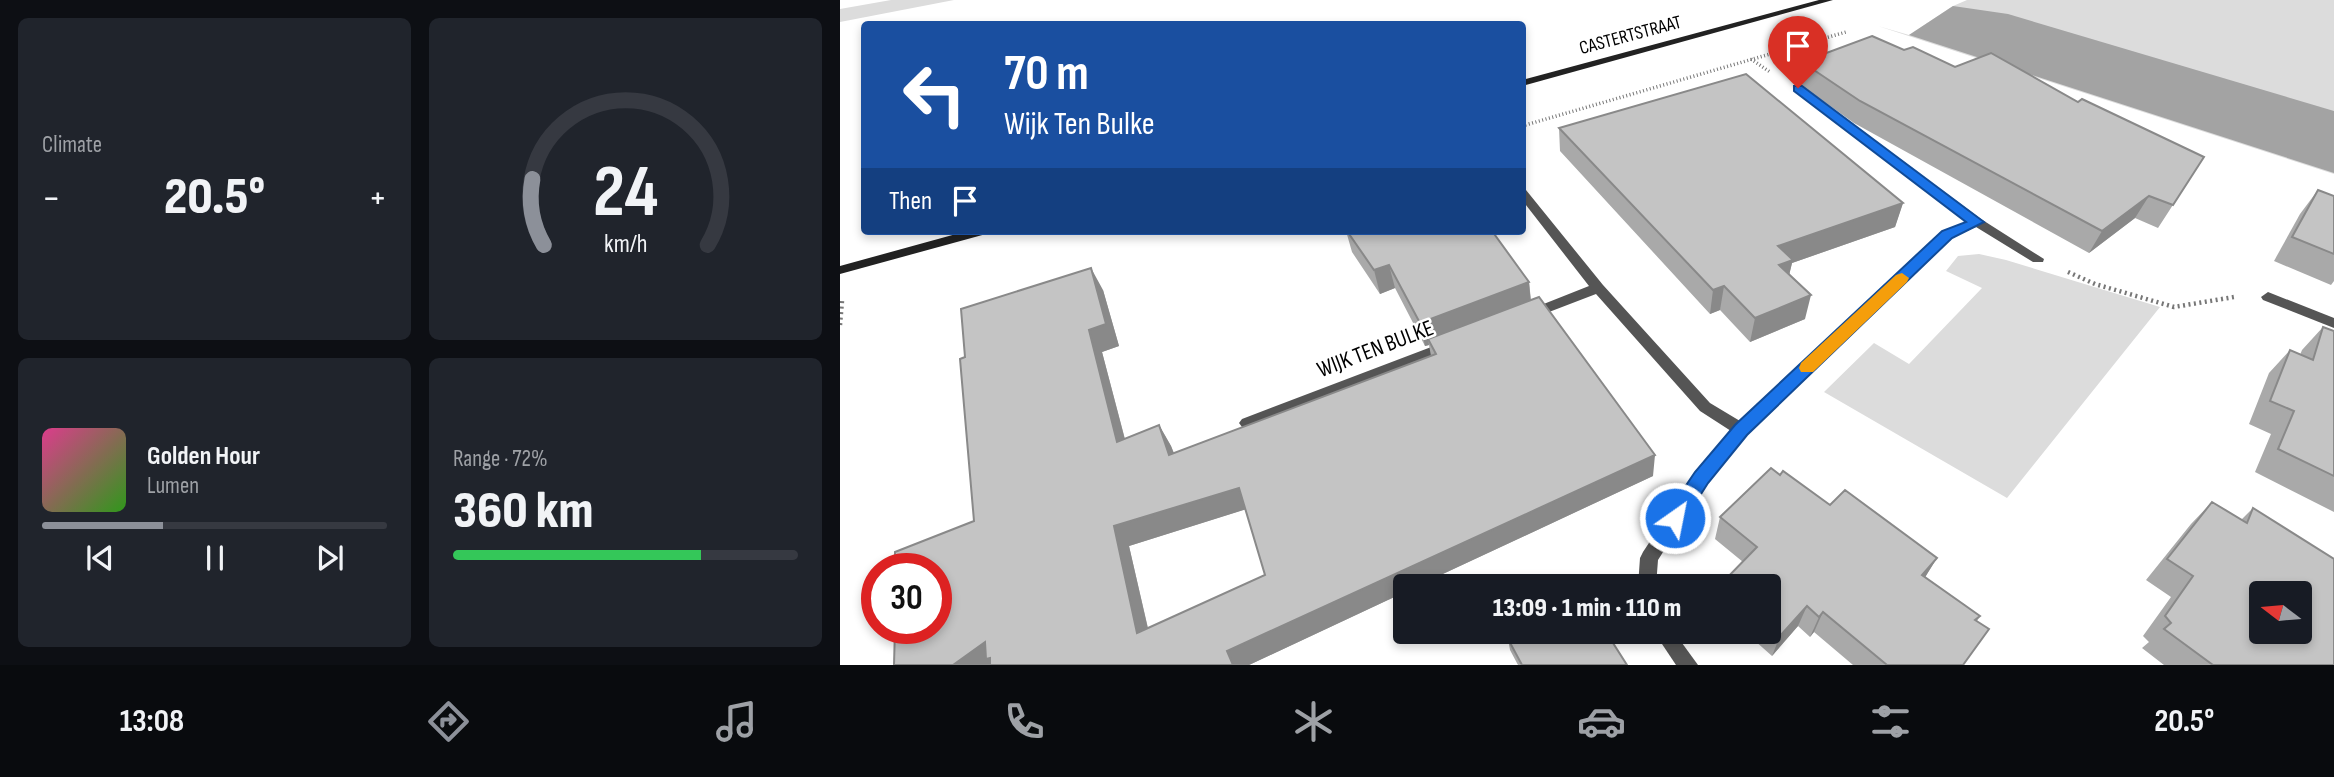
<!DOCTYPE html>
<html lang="en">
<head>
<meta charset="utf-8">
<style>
  body { margin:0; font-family:"Sofia Sans Condensed",sans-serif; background:#20242c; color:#f1f3f6; height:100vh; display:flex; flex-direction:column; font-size:26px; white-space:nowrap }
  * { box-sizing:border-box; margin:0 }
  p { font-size:23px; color:#9ea1a6 }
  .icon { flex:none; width:38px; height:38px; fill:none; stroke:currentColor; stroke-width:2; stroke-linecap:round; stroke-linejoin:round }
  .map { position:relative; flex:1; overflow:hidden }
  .details { display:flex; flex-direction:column; gap:18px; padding:18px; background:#0d0f14; width:840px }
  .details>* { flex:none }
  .top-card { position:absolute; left:21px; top:21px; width:665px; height:214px; border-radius:7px; box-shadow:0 4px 10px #0003; background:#1a4fa0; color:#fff; overflow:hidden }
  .needle { width:46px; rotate:286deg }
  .controls { position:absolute; left:1409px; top:581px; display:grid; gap:14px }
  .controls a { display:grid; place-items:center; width:63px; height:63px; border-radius:7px; background:#171b24; box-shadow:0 4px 10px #0003; font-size:35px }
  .speed { position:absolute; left:21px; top:553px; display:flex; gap:14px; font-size:35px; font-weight:700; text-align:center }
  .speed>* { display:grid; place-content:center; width:91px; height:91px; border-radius:50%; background:#171b24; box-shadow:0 4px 10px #0003; line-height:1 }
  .speed .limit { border:10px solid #d22; background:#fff; color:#111 }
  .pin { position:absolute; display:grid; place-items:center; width:60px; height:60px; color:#fff; margin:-72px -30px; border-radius:50% 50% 50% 0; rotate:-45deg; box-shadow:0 0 7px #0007 }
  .pin .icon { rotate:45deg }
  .me { position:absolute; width:77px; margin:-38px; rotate:33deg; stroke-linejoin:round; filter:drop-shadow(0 0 5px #0008) }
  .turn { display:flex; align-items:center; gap:24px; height:147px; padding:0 28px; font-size:32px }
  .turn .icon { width:91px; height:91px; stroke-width:2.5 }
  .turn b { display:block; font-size:49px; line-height:60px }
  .then { display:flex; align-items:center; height:66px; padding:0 28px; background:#0003; gap:14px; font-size:26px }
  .big { font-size:52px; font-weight:800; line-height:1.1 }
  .details .card { flex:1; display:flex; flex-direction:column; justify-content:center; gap:10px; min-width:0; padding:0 24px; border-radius:10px; background:#20242c }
  .details .dial { align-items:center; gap:0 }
  .dial svg { height:182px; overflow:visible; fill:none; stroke:#363941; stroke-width:7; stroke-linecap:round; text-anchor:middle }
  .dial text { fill:#f1f3f6; stroke:none }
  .song { display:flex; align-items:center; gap:21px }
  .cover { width:84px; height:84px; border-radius:10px; background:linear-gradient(135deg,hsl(330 70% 55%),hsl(110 70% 35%)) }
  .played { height:7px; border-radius:4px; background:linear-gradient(90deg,#8c9099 35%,#363941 35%) }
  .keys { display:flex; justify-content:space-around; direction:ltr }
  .heat { display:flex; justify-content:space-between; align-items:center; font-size:38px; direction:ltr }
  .charge { height:10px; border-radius:5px; background:linear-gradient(90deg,#34c759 72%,#363941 0) }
  .details .tiles { flex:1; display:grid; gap:18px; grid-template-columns:repeat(2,1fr) }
  .trip { position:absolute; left:553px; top:574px; width:388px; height:70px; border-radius:7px; background:#171b24; box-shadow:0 4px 10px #0003; font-weight:800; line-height:70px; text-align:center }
  .tabs { display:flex; height:112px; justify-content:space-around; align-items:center; background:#090b0e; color:#9ea1a6 }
  .tabs .icon { width:49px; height:49px }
  .tabs .active { color:#8c9099 }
  .tabs b { font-size:32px; color:#f1f3f6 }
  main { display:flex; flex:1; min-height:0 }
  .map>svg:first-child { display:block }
  .green { fill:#dcdcdc }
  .water { fill:#a3a3a3 }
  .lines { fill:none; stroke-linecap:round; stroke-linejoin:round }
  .path-far1 { stroke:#777; stroke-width:3.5; stroke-dasharray:1 2.5; stroke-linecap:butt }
  .path { stroke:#777; stroke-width:4.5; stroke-dasharray:2 3.5; stroke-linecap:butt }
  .street { fill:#555; fill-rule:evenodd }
  .secondary { fill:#222; fill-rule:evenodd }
  .wall { fill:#a9a9a9; fill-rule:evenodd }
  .shaded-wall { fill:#898989 }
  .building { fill:#c4c4c4; stroke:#898989; stroke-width:2; fill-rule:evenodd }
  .route { fill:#1a73e8; stroke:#114b97; stroke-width:2 }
  .slow { fill:#f59e0b }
  .labels { text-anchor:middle; stroke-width:5; stroke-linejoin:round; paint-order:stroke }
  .far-street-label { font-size:19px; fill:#000; stroke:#fff }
  .street-label { font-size:23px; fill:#000; stroke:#fff }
</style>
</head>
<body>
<main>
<section class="details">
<div class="tiles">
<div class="card"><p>Climate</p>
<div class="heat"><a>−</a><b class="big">20.5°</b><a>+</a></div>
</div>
<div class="card dial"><svg viewBox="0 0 100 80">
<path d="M14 69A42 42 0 1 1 86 69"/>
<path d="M14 69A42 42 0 0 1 9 40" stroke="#8c9099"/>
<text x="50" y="56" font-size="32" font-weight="700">24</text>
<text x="50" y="72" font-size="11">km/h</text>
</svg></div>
<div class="card">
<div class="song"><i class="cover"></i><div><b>Golden Hour</b><p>Lumen</p></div></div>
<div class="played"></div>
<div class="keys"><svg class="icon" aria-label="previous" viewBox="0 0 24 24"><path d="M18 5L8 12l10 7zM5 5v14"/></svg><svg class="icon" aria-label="pause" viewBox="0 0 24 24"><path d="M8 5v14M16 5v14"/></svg><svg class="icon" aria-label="next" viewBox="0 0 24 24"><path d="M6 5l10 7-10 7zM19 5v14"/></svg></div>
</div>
<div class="card"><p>Range · 72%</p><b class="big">360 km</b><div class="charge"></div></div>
</div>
</section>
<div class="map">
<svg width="1494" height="665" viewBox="0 0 1494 665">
  <rect width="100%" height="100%" fill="#fff"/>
  <!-- green -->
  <g class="green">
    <polygon points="51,0 114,0 0,22 0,9"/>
    <polygon points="1127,0 1494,0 1494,174 1038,26 1069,35 1113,6"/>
    <polygon points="1139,254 1166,260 1320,307 1167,498 984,392 1034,343 1069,364 1142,288 1106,271 1118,256"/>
  </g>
  <!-- water -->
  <polygon class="water" points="1113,6 1168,14 1494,111 1494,173 1069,35"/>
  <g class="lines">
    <!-- path-far1 -->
    <g class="path-far1">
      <polyline points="911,59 930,72"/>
      <polyline points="682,126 1006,32"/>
    </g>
    <!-- path -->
    <g class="path">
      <polyline points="1228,272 1255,284 1334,307 1394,297"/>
      <polyline points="0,325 2,301"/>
    </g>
    <!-- street -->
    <g class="street">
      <polygon points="958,85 1141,219 1204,259 1203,262 1193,262 1136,227 1111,238 907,434 867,483 818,560 816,586 798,586 800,558 803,552 855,473 891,431 860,411 756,294 696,317 686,317 684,314 686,311 749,286 682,200 682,189 686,190 763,285 870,403 900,421 1103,232 1128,221 954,90 953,88"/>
      <polygon points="1428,292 1494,318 1494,328 1423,300 1421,297"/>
      <polygon points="607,341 614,346 612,350 412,427 407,429 402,427 399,423 402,419"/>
      <polygon points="814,632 834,632 858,665 836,665"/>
    </g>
    <!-- secondary -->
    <g class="secondary">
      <polygon points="979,0 993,0 682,86 682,80"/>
      <polygon points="127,231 148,231 146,234 0,274 0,266"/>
    </g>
  </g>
  <!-- wall -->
  <g class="wall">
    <polygon points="1064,50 1115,67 1238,102 1364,157 1318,228 1295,218 1249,253 1014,123 958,83 962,62"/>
    <polygon points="719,128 1063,203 1055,227 952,263 949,275 965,319 910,342 880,310 870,314 720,151"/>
    <polygon points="1478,190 1494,196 1494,281 1491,285 1434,261 1460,214"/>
    <path d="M506,231H652L689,282L691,300L813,476L577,586H565V592L409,665H54L134,521L125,357L263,290L279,346L262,352L285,439L319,425L331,446L334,453L591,356L589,345L585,346L555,288L540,294L512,252ZM406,509L425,575L308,628L289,546Z"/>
    <polygon points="1483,327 1494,331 1494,512 1415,472 1431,434 1409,424 1429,373 1450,350 1460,355 1462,350"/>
    <polygon points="940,475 990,505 1097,558 1085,577 1140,616 1137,621 1123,665 1013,665 974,632 970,637 958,626 932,656 905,632 929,632 929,586 880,586 881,584 903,562 875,539 880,517"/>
    <polygon points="1372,502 1401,520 1413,508 1494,665 1324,665 1302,648 1309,642 1303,636 1331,597 1306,580 1351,524"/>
    <polygon points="668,639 787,665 678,665 670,650"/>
  </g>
  <!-- shaded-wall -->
  <g class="shaded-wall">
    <polygon points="1309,196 1295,218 1249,253 1262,231"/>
    <polygon points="1063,203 1055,227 952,263 947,284 934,289 938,246"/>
    <polygon points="549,265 555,288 540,294 534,270"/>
    <polygon points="251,268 263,290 279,346 262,352 291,463 277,442 249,330"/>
    <polygon points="689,282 691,305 588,339 589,345 585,346 580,323"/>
    <polygon points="884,286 880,310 870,314 873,290"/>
    <polygon points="971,295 965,319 910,342 915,318"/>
    <polygon points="319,425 331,446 342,475 329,455"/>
    <polygon points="815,455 813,476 577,586 565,586 565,592 409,665 393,665 387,651"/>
    <polygon points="399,488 410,508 289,546 313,651 297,633 274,526"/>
    <polygon points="1097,558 1084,579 1082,575"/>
    <polygon points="967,606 958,626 932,656 940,636"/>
    <polygon points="983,612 974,632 970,637 979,617"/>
    <polygon points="145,642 160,665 113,665"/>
  </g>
  <!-- building -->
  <g class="building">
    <polygon points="1032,36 1064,50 1073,47 1115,67 1151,53 1238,102 1242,99 1364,157 1333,205 1309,196 1262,231 1020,101 962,62"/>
    <polygon points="906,74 1063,203 938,246 953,260 939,265 971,295 915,318 884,286 873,290 719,128"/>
    <polygon points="1478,190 1494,196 1494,254 1452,237"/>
    <polygon points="507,231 652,231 689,282 580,323 549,265 534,270"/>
    <path d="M251,268L266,324L249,330L277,442L319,425L329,455L596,354L588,339L699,297L815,455L387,651L393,665H150V658L146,659L145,642L113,665H54L55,628H96V569H55V552L134,521L120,359L125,357L121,309ZM399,488L425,575L297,633L274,526Z"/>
    <polygon points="1483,327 1494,331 1494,476 1438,449 1454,411 1430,401 1450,350 1473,360"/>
    <polygon points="931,468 940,475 943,471 990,505 1005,490 1097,558 1082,575 1140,616 1135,620 1149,629 1123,665 1047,665 983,612 979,617 967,606 940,636 929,627 929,586 883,586 881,584 917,547 880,517"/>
    <path d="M1372,502L1407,523L1413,508L1494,559V665H1373L1324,629L1331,623L1325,616L1353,576L1327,559ZM1421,593H1460V632H1421Z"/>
    <polygon points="682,632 766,632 787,665 682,665 668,639"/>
  </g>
  <!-- route -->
  <polygon class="route" points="954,86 962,86 1144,222 1112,238 907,435 868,483 842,524 835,527 828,524 825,518 828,512 855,472 895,425 1102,231 1126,222 954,91"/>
  <!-- slow -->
  <polygon class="slow" points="1062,273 1069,278 1067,282 973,372 961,372 959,368 961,363 1056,275"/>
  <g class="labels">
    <!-- far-street labels -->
    <g class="far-street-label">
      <text transform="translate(790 34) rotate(-15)" y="7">CASTERTSTRAAT</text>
    </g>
    <!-- street labels -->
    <g class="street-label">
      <text transform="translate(535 348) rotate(-21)" y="8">WIJK TEN BULKE</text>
    </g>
  </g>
</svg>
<div class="controls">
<a><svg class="needle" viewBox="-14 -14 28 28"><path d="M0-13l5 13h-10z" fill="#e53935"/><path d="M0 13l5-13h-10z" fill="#9ea1a6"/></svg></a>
</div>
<div class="speed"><div class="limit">30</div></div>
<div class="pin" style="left:958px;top:88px;background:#d93025"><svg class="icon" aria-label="arrive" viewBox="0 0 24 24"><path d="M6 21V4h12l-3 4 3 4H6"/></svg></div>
<svg class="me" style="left:835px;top:518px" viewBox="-20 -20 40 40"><circle r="17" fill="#1a73e8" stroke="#fff" stroke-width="3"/><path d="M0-11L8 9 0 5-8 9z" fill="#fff"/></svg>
<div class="trip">13:09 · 1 min · 110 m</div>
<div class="top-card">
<div class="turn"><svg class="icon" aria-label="left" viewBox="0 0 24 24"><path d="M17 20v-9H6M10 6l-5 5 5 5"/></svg><div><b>70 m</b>Wijk Ten Bulke</div></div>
<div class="then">Then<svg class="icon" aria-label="arrive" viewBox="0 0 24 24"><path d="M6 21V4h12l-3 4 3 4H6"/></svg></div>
</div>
</div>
</main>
<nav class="tabs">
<b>13:08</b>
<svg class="icon active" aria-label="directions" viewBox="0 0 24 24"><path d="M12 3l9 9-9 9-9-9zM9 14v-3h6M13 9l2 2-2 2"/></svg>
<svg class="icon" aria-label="music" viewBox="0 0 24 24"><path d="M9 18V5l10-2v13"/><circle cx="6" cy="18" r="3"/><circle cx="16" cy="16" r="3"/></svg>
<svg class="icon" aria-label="phone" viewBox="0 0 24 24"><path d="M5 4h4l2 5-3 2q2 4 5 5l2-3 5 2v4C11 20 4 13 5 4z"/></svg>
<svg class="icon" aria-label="climate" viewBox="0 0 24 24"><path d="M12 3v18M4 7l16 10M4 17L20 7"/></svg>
<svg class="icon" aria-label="car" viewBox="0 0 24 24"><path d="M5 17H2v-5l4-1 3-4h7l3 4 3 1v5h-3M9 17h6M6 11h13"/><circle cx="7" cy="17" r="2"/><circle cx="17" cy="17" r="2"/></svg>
<svg class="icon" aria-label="filters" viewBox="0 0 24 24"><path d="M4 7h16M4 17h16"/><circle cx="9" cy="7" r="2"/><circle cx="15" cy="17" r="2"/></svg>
<b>20.5°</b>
</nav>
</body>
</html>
